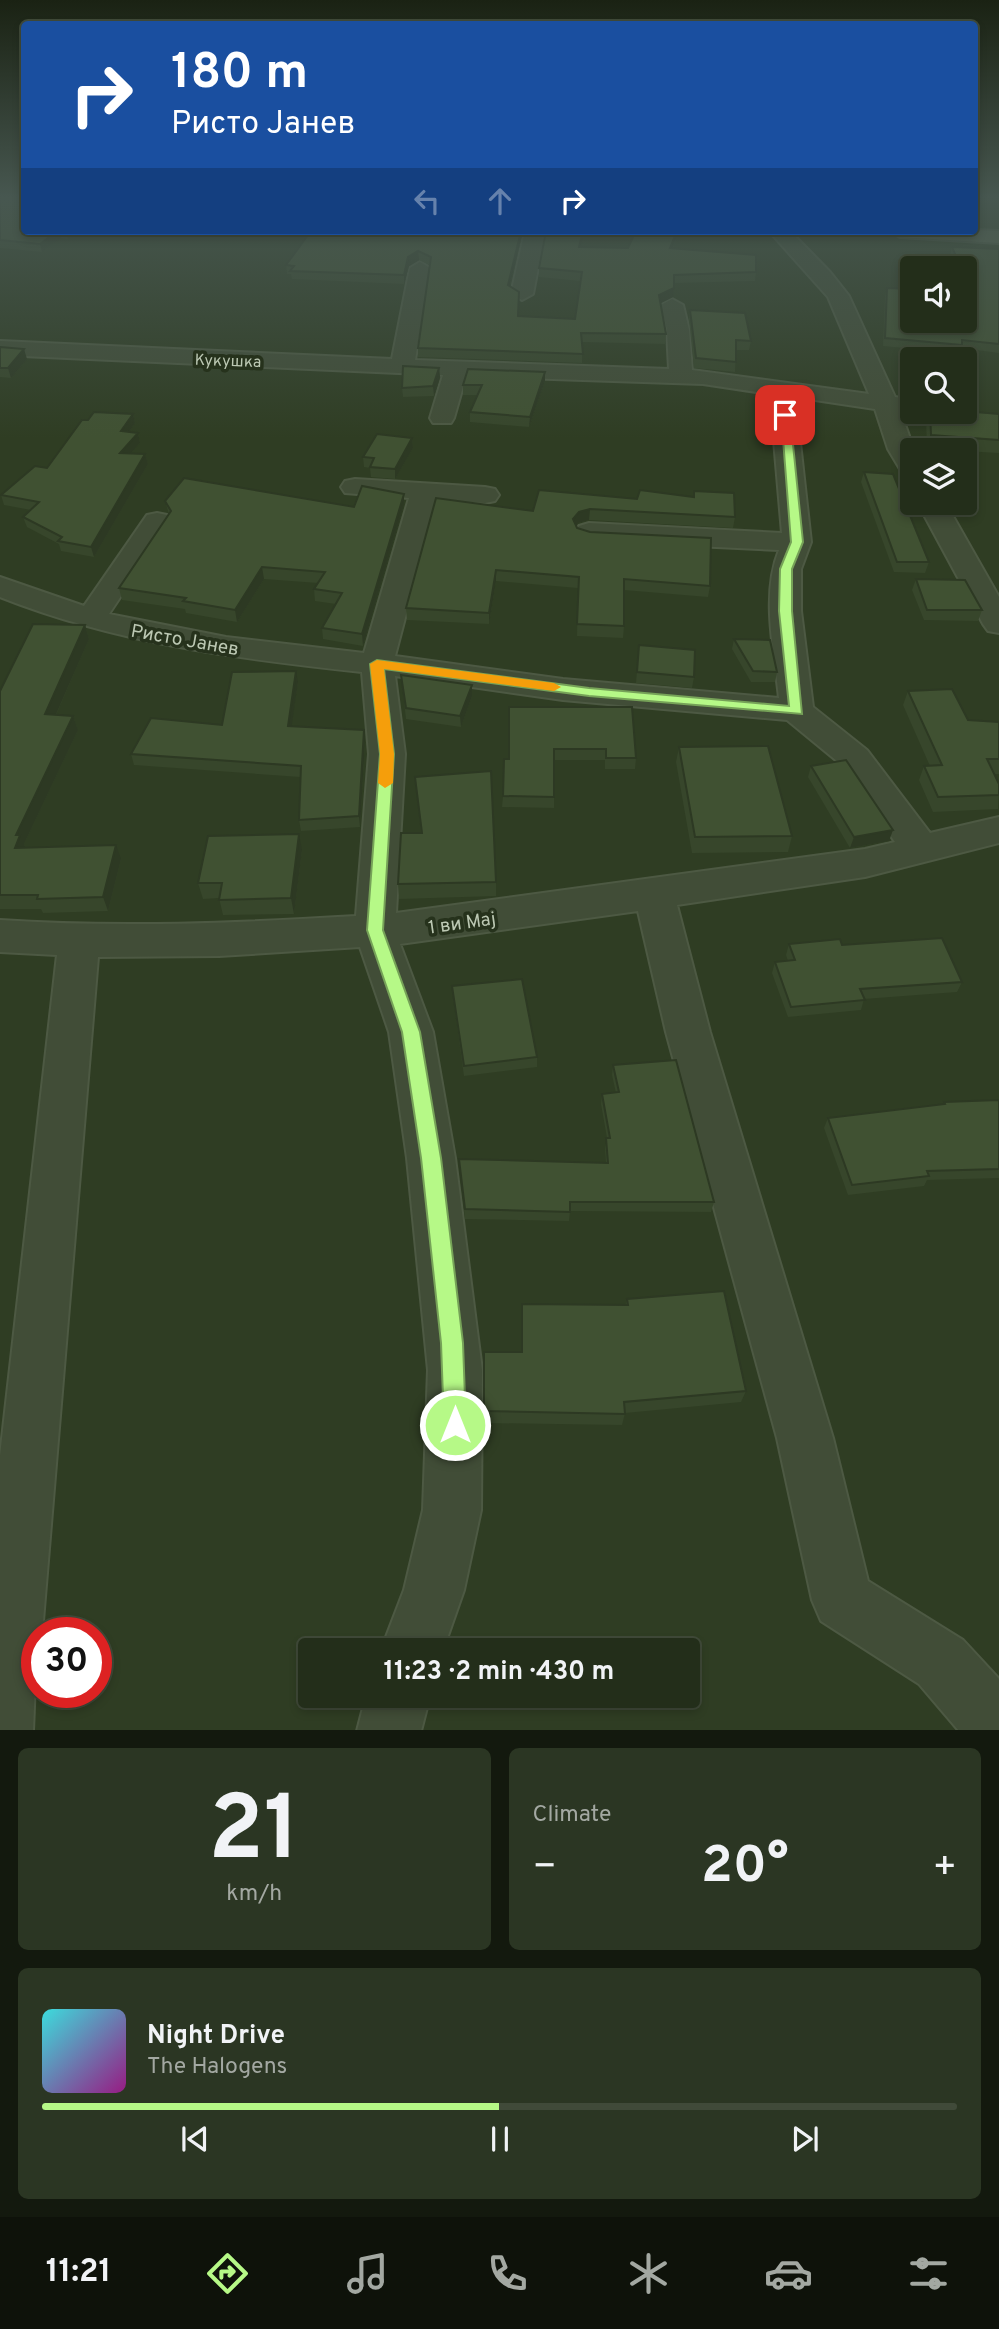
<!DOCTYPE html>
<html lang="en">
<head>
<meta charset="utf-8">
<style>
  body { margin:0; font-family:Overpass,sans-serif; background:#2b3623; color:#f1f3f6; height:100vh; display:flex; flex-direction:column; font-size:26px; white-space:nowrap }
  * { box-sizing:border-box; margin:0 }
  p { font-size:23px; color:#a3a8a2 }
  .icon { flex:none; width:38px; height:38px; fill:none; stroke:currentColor; stroke-width:2; stroke-linecap:round; stroke-linejoin:round }
  .map { position:relative; height:1730px; overflow:hidden }
  .panel { display:flex; flex-direction:column; gap:18px; padding:18px; background:#13190e; flex:1 }
  .panel>* { flex:none }
  .guide { position:absolute; left:21px; top:21px; width:957px; height:214px; border-radius:7px; box-shadow:0 4px 10px #0003,0 0 0 2px #404a39; background:#1a4fa0; color:#fff; overflow:hidden }
  .tools { position:absolute; left:900px; top:256px; display:grid; gap:14px }
  .tools a { display:grid; place-items:center; width:77px; height:77px; border-radius:7px; background:#232e1a; box-shadow:0 4px 10px #0003,0 0 0 2px #404a39; font-size:35px }
  .speed { position:absolute; left:21px; top:1617px; display:flex; gap:14px; font-size:35px; font-weight:700; text-align:center }
  .speed>* { display:grid; place-content:center; width:91px; height:91px; border-radius:50%; background:#232e1a; box-shadow:0 4px 10px #0003,0 0 0 2px #404a39; line-height:1 }
  .speed .limit { border:10px solid #d22; background:#fff; color:#111 }
  .pin { position:absolute; display:grid; place-items:center; width:60px; height:60px; color:#fff; margin:-30px; border-radius:14px; box-shadow:0 4px 10px #0006 }
  .me { position:absolute; width:77px; margin:-38px; rotate:0deg; stroke-linejoin:round; filter:drop-shadow(0 0 5px #0008) }
  .turn { display:flex; align-items:center; gap:24px; height:147px; padding:0 35px; font-size:32px }
  .turn .icon { width:91px; height:91px; stroke-width:2.5 }
  .turn b { display:block; font-size:49px; line-height:60px }
  .lanes { display:flex; align-items:center; height:66px; padding:0 35px; background:#0003; justify-content:center; gap:35px; direction:ltr }
  .lanes .off { opacity:.35 }
  .big { font-size:52px; font-weight:700; line-height:1.1 }
  .panel .tile { flex:1; display:flex; flex-direction:column; justify-content:center; gap:10px; min-width:0; padding:0 24px; border-radius:10px; background:#2b3623 }
  .panel .dial { align-items:center; gap:0 }
  .dial b { font-size:91px; line-height:1 }
  .song { display:flex; align-items:center; gap:21px }
  .cover { width:84px; height:84px; border-radius:10px; background:linear-gradient(135deg,hsl(180 70% 55%),hsl(310 70% 35%)) }
  .played { height:7px; border-radius:4px; background:linear-gradient(90deg,#b6f987 50%,#404a39 50%) }
  .keys { display:flex; justify-content:space-around; direction:ltr }
  .heat { display:flex; justify-content:space-between; align-items:center; font-size:38px; direction:ltr }
  .panel .tiles { flex:1; display:grid; gap:18px; grid-template-columns:1fr 1fr }
  .tile:last-child { grid-column:span 2 }
  .trip { position:absolute; left:298px; top:1638px; width:402px; height:70px; border-radius:7px; background:#232e1a; box-shadow:0 4px 10px #0003,0 0 0 2px #404a39; font-weight:700; line-height:70px; text-align:center }
  .dock { display:flex; height:112px; justify-content:space-around; align-items:center; background:#0e120a; color:#a3a8a2 }
  .dock .icon { width:49px; height:49px }
  .dock .current { color:#b6f987 }
  .dock b { font-size:32px; color:#f1f3f6 }
  .map>svg:first-child { display:block }
  .lines { fill:none; stroke-linecap:round; stroke-linejoin:round }
  .minor-casing { stroke:#4d5943; stroke-width:4 }
  .major-casing { stroke:#4d5943; stroke-width:4 }
  .minor { fill:#414d37; fill-rule:evenodd }
  .major { fill:#606d55; fill-rule:evenodd }
  .wall { fill:#37462b }
  .shaded-wall { fill:#2d3923 }
  .building { fill:#405132; stroke:#2d3923; stroke-width:2 }
  .route { fill:#b6f987; stroke:#76a258; stroke-width:2 }
  .slow { fill:#f59e0b }
  .labels { text-anchor:middle; stroke-width:7; stroke-linejoin:round; paint-order:stroke }
  .far-street-label { font-size:16px; fill:#bcc8b3; stroke:#26321c }
  .street-label { font-size:19px; fill:#bcc8b3; stroke:#26321c }
</style>
</head>
<body>
<div class="map">
<svg width="999" height="1731" viewBox="0 0 999 1731">
  <rect width="100%" height="100%" fill="#2f3d23"/>
  <g class="lines">
    <!-- minor casing -->
    <g class="minor-casing">
      <g id="minor">
        <polygon points="525,231 545,231 533,294 522,300 511,294"/>
        <path d="M769,231H790L830,272L849,296L895,397L912,400V411H921L912,414L901,413L914,450H912V476L903,474L888,449L875,409L795,397L811,542L801,569V611L813,707L867,750L930,833L999,817V843L865,877L677,905L710,1032L833,1438L868,1581L963,1640L999,1679V1731H959L919,1684L821,1621L812,1600L777,1438L666,1032L638,911L400,944L433,1032L455,1158L482,1370L481,1510L464,1590L443,1650H381L404,1590L423,1510L428,1370L407,1158L389,1032L360,947L219,956L98,957L42,1633H37L33,1731H0V1456L57,955L0,952V920C119,928 237,923 356,916L369,754L362,672C238,659 116,643 0,597V577L84,606L147,515L157,513L167,515L171,521L109,614L226,637L364,653L409,498L345,493L341,487L345,481L355,479L485,487L495,489L499,495L495,501L485,503L436,500L395,656L563,679L779,698C774,650 761,594 779,550L589,541L579,538L575,532L579,526L589,523L782,533L770,394L703,384L466,376L454,418L451,423H433L430,418L443,375L0,355V341L392,359L410,268L420,262L430,268L415,360L669,369L667,330L661,305L672,299L683,305L689,330L692,370L869,394L828,297ZM395,676L563,700L787,720L843,766L895,842L865,849L396,913L405,754Z"/>
        <polygon points="917,502 945,502 999,597 999,633 988,631 983,624"/>
        <polygon points="366,1696 430,1696 421,1731 357,1731"/>
      </g>
    </g>
    <!-- major casing -->
    <g class="major-casing">
      <polygon id="major" points="975,230 999,231 999,243 900,237 890,231"/>
    </g>
    <!-- minor -->
    <use href="#minor" class="minor"/>
    <!-- major -->
    <use href="#major" class="major"/>
  </g>
  <!-- wall -->
  <g class="wall">
    <polygon points="0,196 24,231 79,231 68,239 61,238 42,252 0,248"/>
    <polygon points="311,231 523,231 510,286 518,316 575,319 580,281 539,277 539,268 546,231 585,231 581,247 628,248 676,239 673,248 756,272 755,281 674,283 673,297 661,303 666,334 665,344 582,342 582,363 418,357 418,348 430,265 419,260 409,266 404,284 292,279 291,274 287,274 286,265"/>
    <polygon points="952,247 999,249 999,353 961,348 960,353 883,346 885,296 887,288 965,290 964,268 955,268 950,255"/>
    <polygon points="690,310 751,341 749,350 736,350 735,372 694,368 689,319"/>
    <polygon points="0,347 27,359 11,378 0,377"/>
    <polygon points="439,368 440,377 434,396 403,397 402,388"/>
    <polygon points="545,372 545,381 529,427 470,422 470,412 478,395 463,395 463,385"/>
    <polygon points="928,411 964,411 999,414 999,453 964,451 964,450 927,448 926,420"/>
    <polygon points="133,414 135,423 129,432 138,433 140,443 131,453 145,454 148,464 94,557 61,551 59,544 27,527 23,517 31,510 4,505 1,495 47,468 88,420"/>
    <polygon points="412,438 413,448 395,479 371,477 370,468 364,467 363,457"/>
    <polygon points="864,472 929,562 925,573 894,572 861,482"/>
    <polygon points="694,491 735,517 733,528 589,520 578,523 576,526 577,528 710,586 708,597 624,590 624,626 623,638 577,636 578,588 496,581 489,624 407,620 406,608 533,511 637,499 693,497"/>
    <polygon points="165,501 354,507 404,505 363,646 323,639 322,628 336,604 315,601 314,589 318,583 264,579 237,622 186,613 185,609 122,600 119,588 169,514"/>
    <polygon points="916,579 982,610 978,621 924,620 912,590"/>
    <polygon points="85,625 89,639 56,715 73,716 78,730 24,844 26,848 121,859 108,911 43,913 41,909 0,909 0,691"/>
    <polygon points="734,639 777,672 775,682 751,682 732,649"/>
    <polygon points="639,645 694,677 692,688 636,683"/>
    <polygon points="401,675 472,685 472,696 461,727 406,719"/>
    <polygon points="298,682 291,726 365,740 360,827 301,831 299,820 300,777 134,765 131,754 222,725"/>
    <polygon points="908,691 968,720 999,722 999,774 994,774 999,784 998,809 933,812 919,780 924,766 930,766 903,705"/>
    <polygon points="509,707 636,758 635,769 605,769 605,760 554,760 554,808 502,807 503,796 509,759"/>
    <polygon points="679,747 792,836 788,852 692,853 676,762"/>
    <polygon points="811,766 889,841 850,848 808,777"/>
    <polygon points="415,777 496,882 496,896 399,899 398,884 421,833"/>
    <polygon points="302,850 294,914 223,915 219,898 203,899 198,883"/>
    <polygon points="789,944 842,945 962,982 957,992 864,999 861,1010 788,1017 772,973 775,962 788,961 786,955"/>
    <polygon points="452,986 537,1057 537,1067 464,1076 453,997"/>
    <polygon points="613,1065 714,1202 711,1212 570,1211 569,1221 465,1219 459,1159 606,1163 605,1148 607,1138 601,1104 602,1094 616,1093 612,1075"/>
    <polygon points="999,1100 999,1178 927,1180 924,1186 848,1195 824,1128 828,1118 942,1105 944,1102"/>
    <polygon points="627,1299 746,1391 741,1402 625,1413 622,1425 484,1423 484,1352 521,1352 626,1305"/>
  </g>
  <!-- shaded-wall -->
  <g class="shaded-wall">
    <polygon points="57,231 59,231 61,238 42,252 40,244"/>
    <polygon points="66,231 79,231 68,239"/>
    <polygon points="521,231 523,231 508,293 508,285"/>
    <polygon points="583,231 585,231 579,256 579,247"/>
    <polygon points="677,231 676,239 669,257 670,248"/>
    <polygon points="418,251 419,260 409,266 404,284 404,275 408,257"/>
    <polygon points="674,288 673,297 659,304 659,295"/>
    <polygon points="24,349 27,359 11,378 8,368"/>
    <polygon points="439,368 440,377 434,396 433,386"/>
    <polygon points="545,372 545,381 529,427 530,417"/>
    <polygon points="133,414 135,423 123,441 121,431"/>
    <polygon points="138,433 140,443 122,463 120,453"/>
    <polygon points="412,438 413,448 395,479 395,469"/>
    <polygon points="145,454 148,464 94,557 91,547"/>
    <polygon points="404,494 404,505 363,646 362,634"/>
    <polygon points="590,509 589,520 578,523 573,531 573,519 579,512"/>
    <polygon points="262,567 264,579 237,622 235,610"/>
    <polygon points="496,570 496,581 489,624 489,613"/>
    <polygon points="85,625 89,639 50,728 45,714"/>
    <polygon points="296,671 298,682 290,737 288,726"/>
    <polygon points="472,685 472,696 461,727 460,716"/>
    <polygon points="73,716 78,730 24,844 26,849 15,848 16,835"/>
    <polygon points="364,730 365,740 360,827 359,816"/>
    <polygon points="893,830 889,841 850,848 854,837"/>
    <polygon points="299,834 302,850 294,914 291,898"/>
    <polygon points="116,845 121,859 108,911 103,897"/>
  </g>
  <!-- building -->
  <g class="building">
    <polygon points="0,196 24,196 24,231 57,231 40,244 0,240"/>
    <polygon points="311,231 521,231 508,285 519,292 518,316 575,319 582,272 539,268 546,231 583,231 579,247 628,248 636,231 677,231 670,248 756,255 756,272 674,275 674,288 659,295 666,334 581,333 583,354 418,348 431,257 418,251 408,257 404,275 290,271 294,266 286,265"/>
    <polygon points="952,247 999,249 999,344 962,340 962,345 885,338 887,288 912,289 912,320 964,320 964,290 971,290 964,276 964,268 961,268"/>
    <polygon points="690,310 745,313 751,341 736,340 736,362 696,358"/>
    <polygon points="0,347 24,349 8,368 0,368"/>
    <polygon points="403,366 439,368 433,386 402,388"/>
    <polygon points="468,369 545,372 530,417 470,412 482,385 463,385"/>
    <polygon points="930,411 964,411 999,414 999,440 931,435"/>
    <polygon points="94,412 133,414 121,431 138,433 120,453 145,454 91,547 58,541 62,537 23,517 39,502 1,495 35,466 47,468 82,420 88,420"/>
    <polygon points="377,434 412,438 395,469 370,467 374,458 363,457"/>
    <polygon points="864,472 893,474 929,562 897,562"/>
    <polygon points="184,478 354,507 362,486 404,494 362,634 322,628 342,593 314,589 325,572 262,567 235,610 183,601 186,598 119,588 171,511 165,501"/>
    <polygon points="539,490 637,499 640,490 694,497 694,491 734,493 735,517 590,509 579,512 573,519 577,528 590,532 711,538 710,586 624,579 624,626 577,624 579,577 496,570 489,613 406,608 436,498 533,511"/>
    <polygon points="916,579 965,580 982,610 927,610"/>
    <polygon points="33,624 85,625 45,714 73,716 16,835 20,835 15,848 116,845 103,897 37,899 38,895 0,895 0,691"/>
    <polygon points="734,639 770,640 777,672 753,671"/>
    <polygon points="639,645 695,650 694,677 637,672"/>
    <polygon points="296,671 288,726 364,730 359,816 299,820 301,766 131,754 151,718 222,725 232,672"/>
    <polygon points="401,675 472,685 460,716 406,708"/>
    <polygon points="952,689 968,720 999,722 999,759 987,759 999,784 999,795 938,797 924,766 942,765 908,691"/>
    <polygon points="509,707 632,707 636,758 606,758 606,749 554,749 554,797 503,796 504,759 509,759"/>
    <polygon points="768,746 792,836 695,837 679,747"/>
    <polygon points="846,760 893,830 854,837 811,766"/>
    <polygon points="491,771 496,882 398,884 401,833 422,833 415,777"/>
    <polygon points="299,834 291,898 219,900 222,883 198,883 208,836"/>
    <polygon points="942,938 962,982 860,989 865,1000 791,1007 775,962 795,960 789,944 840,939 842,945"/>
    <polygon points="522,979 537,1057 464,1066 452,986"/>
    <polygon points="676,1060 714,1202 570,1202 570,1212 465,1209 459,1159 608,1163 606,1138 610,1138 602,1094 619,1092 613,1065"/>
    <polygon points="999,1100 999,1169 927,1171 929,1176 852,1185 828,1118 945,1104 944,1102"/>
    <polygon points="724,1291 746,1391 624,1402 625,1414 484,1411 484,1352 522,1352 522,1304 628,1305 627,1299"/>
  </g>
  <!-- sky -->
  <linearGradient id="sky" x2="0" y2="1"><stop stop-color="#1a2213"/><stop offset="0.45" stop-color="#475750"/><stop offset="1" stop-color="#475750" stop-opacity="0"/></linearGradient>
  <rect width="999" height="438" fill="url(#sky)"/>
  <!-- route -->
  <polygon class="route" points="781,413 790,415 803,542 792,569 792,611 802,714 589,696 384,669 394,754 383,930 420,1032 441,1158 463,1343 466,1425 463,1433 455,1437 447,1433 444,1425 441,1343 421,1158 402,1032 367,930 380,754 370,664 377,660 589,688 789,706 779,611 780,569 791,542"/>
  <!-- slow -->
  <polygon class="slow" points="377,660 554,683 561,687 554,691 384,669 394,754 393,783 385,788 378,783 380,754 370,664"/>
  <g class="labels">
    <!-- far-street labels -->
    <g class="far-street-label">
      <text transform="translate(228 360) rotate(2)" y="6">Кукушка</text>
    </g>
    <!-- street labels -->
    <g class="street-label">
      <text transform="translate(185 639) rotate(10)" y="7">Ристо Јанев</text>
      <text transform="translate(462 922) rotate(-8)" y="7">1 ви Мај</text>
    </g>
  </g>
</svg>
<div class="tools">
<a><svg class="icon" aria-label="sound" viewBox="0 0 24 24"><path d="M4 9h4l5-4v14l-5-4H4zM17 9q2 3 0 6"/></svg></a>
<a><svg class="icon" aria-label="search" viewBox="0 0 24 24"><circle cx="10" cy="10" r="6"/><path d="M15 15l6 6"/></svg></a>
<a><svg class="icon" aria-label="layers" viewBox="0 0 24 24"><path d="M12 4l9 5-9 5-9-5zM3 14l9 5 9-5"/></svg></a>
</div>
<div class="speed"><div class="limit">30</div></div>
<div class="pin" style="left:785px;top:415px;background:#d93025"><svg class="icon" aria-label="arrive" viewBox="0 0 24 24"><path d="M6 21V4h12l-3 4 3 4H6"/></svg></div>
<svg class="me" style="left:455px;top:1425px" viewBox="-20 -20 40 40"><circle r="17" fill="#b6f987" stroke="#fff" stroke-width="3"/><path d="M0-11L8 9 0 5-8 9z" fill="#fff"/></svg>
<div class="trip">11:23 · 2 min · 430 m</div>
<div class="guide">
<div class="turn"><svg class="icon" aria-label="right" viewBox="0 0 24 24"><path d="M7 20v-9h11M14 6l5 5-5 5"/></svg><div><b>180 m</b>Ристо Јанев</div></div>
<div class="lanes"><svg class="icon off" aria-label="left" viewBox="0 0 24 24"><path d="M17 20v-9H6M10 6l-5 5 5 5"/></svg><svg class="icon off" aria-label="ahead" viewBox="0 0 24 24"><path d="M12 20V5M6 11l6-6 6 6"/></svg><svg class="icon" aria-label="right" viewBox="0 0 24 24"><path d="M7 20v-9h11M14 6l5 5-5 5"/></svg></div>
</div>
</div>
<section class="panel">
<div class="tiles">
<div class="tile dial"><b>21</b><p>km/h</p></div>
<div class="tile"><p>Climate</p>
<div class="heat"><a>−</a><b class="big">20°</b><a>+</a></div>
</div>
<div class="tile">
<div class="song"><i class="cover"></i><div><b>Night Drive</b><p>The Halogens</p></div></div>
<div class="played"></div>
<div class="keys"><svg class="icon" aria-label="previous" viewBox="0 0 24 24"><path d="M18 5L8 12l10 7zM5 5v14"/></svg><svg class="icon" aria-label="pause" viewBox="0 0 24 24"><path d="M8 5v14M16 5v14"/></svg><svg class="icon" aria-label="next" viewBox="0 0 24 24"><path d="M6 5l10 7-10 7zM19 5v14"/></svg></div>
</div>
</div>
</section>
<nav class="dock">
<b>11:21</b>
<svg class="icon current" aria-label="directions" viewBox="0 0 24 24"><path d="M12 3l9 9-9 9-9-9zM9 14v-3h6M13 9l2 2-2 2"/></svg>
<svg class="icon" aria-label="music" viewBox="0 0 24 24"><path d="M9 18V5l10-2v13"/><circle cx="6" cy="18" r="3"/><circle cx="16" cy="16" r="3"/></svg>
<svg class="icon" aria-label="phone" viewBox="0 0 24 24"><path d="M5 4h4l2 5-3 2q2 4 5 5l2-3 5 2v4C11 20 4 13 5 4z"/></svg>
<svg class="icon" aria-label="climate" viewBox="0 0 24 24"><path d="M12 3v18M4 7l16 10M4 17L20 7"/></svg>
<svg class="icon" aria-label="car" viewBox="0 0 24 24"><path d="M5 17H2v-5l4-1 3-4h7l3 4 3 1v5h-3M9 17h6M6 11h13"/><circle cx="7" cy="17" r="2"/><circle cx="17" cy="17" r="2"/></svg>
<svg class="icon" aria-label="filters" viewBox="0 0 24 24"><path d="M4 7h16M4 17h16"/><circle cx="9" cy="7" r="2"/><circle cx="15" cy="17" r="2"/></svg>
</nav>
</body>
</html>
